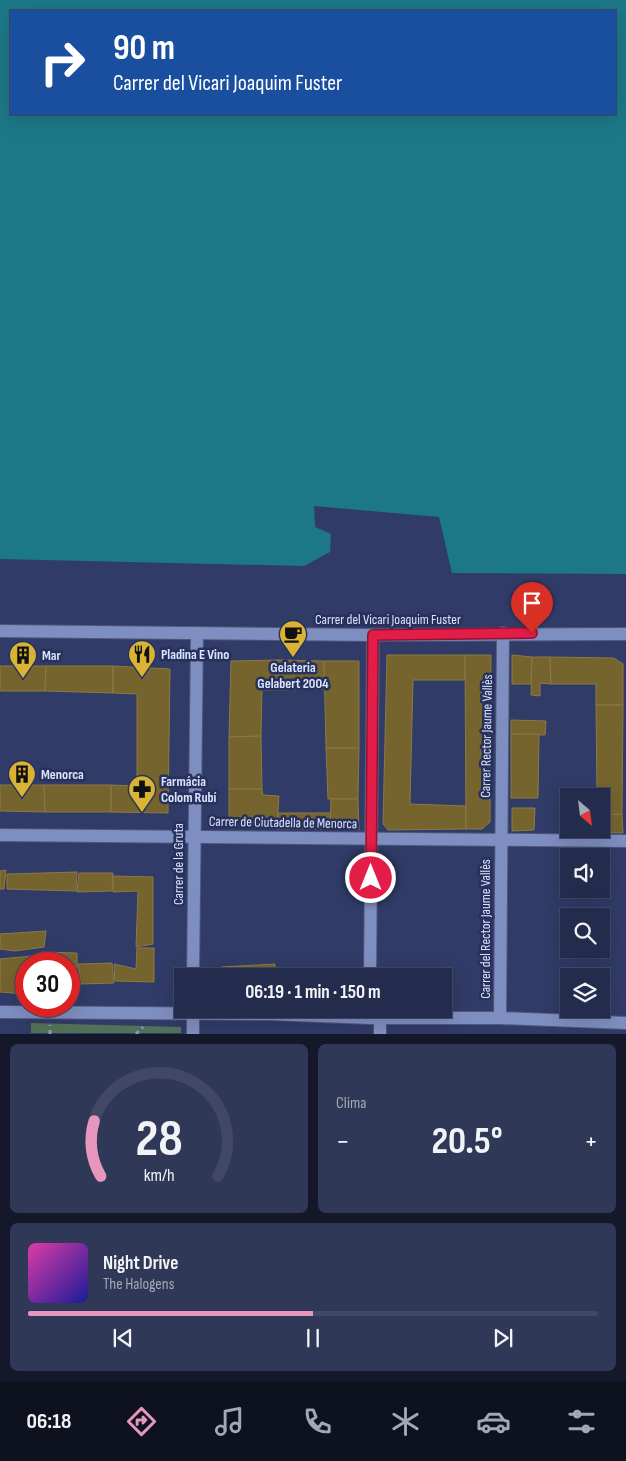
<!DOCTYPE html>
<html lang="es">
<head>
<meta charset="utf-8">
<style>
  body { margin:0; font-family:"Sofia Sans Condensed",sans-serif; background:#303857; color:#f1f3f6; height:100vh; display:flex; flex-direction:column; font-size:19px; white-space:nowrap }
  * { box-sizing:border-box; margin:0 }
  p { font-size:16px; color:#a3a7b6 }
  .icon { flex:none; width:28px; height:28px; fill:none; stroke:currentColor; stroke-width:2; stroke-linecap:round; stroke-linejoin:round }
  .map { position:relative; height:1034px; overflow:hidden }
  .panel { display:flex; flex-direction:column; gap:10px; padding:10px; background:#14182a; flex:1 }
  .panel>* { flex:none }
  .banner { position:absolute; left:10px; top:10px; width:606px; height:105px; border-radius:0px; box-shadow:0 5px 20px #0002,0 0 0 1px #414865; background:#1a4fa0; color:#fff; overflow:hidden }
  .needle { width:32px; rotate:152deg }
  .buttons { position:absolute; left:560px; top:788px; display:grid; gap:10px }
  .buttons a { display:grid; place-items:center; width:50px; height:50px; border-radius:0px; background:#242c4d; box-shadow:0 5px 20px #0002,0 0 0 1px #414865; font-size:25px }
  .speed { position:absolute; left:15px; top:952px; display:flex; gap:10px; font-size:25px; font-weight:700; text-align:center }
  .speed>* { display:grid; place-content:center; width:65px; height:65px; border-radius:50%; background:#242c4d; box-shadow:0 5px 20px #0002,0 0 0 1px #414865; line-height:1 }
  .speed .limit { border:8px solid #d22; background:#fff; color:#111 }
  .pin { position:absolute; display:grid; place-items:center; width:42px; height:42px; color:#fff; margin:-51px -21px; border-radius:50% 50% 50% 0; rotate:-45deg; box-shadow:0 0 5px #0007 }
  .pin .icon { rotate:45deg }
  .me { position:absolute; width:55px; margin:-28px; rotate:0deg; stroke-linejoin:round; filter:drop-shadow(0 0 4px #0008) }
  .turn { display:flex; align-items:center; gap:18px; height:105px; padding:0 20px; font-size:22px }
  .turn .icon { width:65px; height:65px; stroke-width:2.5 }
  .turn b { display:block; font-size:35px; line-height:42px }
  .big { font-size:38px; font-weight:700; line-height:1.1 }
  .panel .tile { flex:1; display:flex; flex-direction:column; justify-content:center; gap:8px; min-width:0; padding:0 18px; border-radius:8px; background:#303857 }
  .panel .dial { align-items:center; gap:0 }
  .dial svg { height:130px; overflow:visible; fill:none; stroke:#414865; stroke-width:7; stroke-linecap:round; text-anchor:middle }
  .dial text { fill:#f1f3f6; stroke:none }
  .song { display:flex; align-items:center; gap:15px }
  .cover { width:60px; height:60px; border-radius:8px; background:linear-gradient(135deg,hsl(320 70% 55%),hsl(240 70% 35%)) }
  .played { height:5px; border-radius:2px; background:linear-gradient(90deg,#e797bd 50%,#414865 50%) }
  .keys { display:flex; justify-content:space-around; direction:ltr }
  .heat { display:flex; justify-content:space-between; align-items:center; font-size:28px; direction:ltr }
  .panel .tiles { flex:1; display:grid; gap:10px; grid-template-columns:1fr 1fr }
  .tile:last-child { grid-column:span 2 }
  .trip { position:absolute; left:174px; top:968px; width:278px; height:50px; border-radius:0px; background:#242c4d; box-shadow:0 5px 20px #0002,0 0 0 1px #414865; font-weight:700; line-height:50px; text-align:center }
  .tab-bar { display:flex; height:80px; justify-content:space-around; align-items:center; background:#0e121f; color:#a3a7b6 }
  .tab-bar .icon { width:35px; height:35px }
  .tab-bar .current { color:#e797bd }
  .tab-bar b { font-size:22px; color:#f1f3f6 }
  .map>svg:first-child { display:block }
  .green { fill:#517258 }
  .water { fill:#1c7887; fill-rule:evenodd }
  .building { fill:#76642e; stroke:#8c7a43 }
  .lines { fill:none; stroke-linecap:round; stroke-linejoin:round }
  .minor-casing { stroke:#4f577c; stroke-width:14 }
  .path { stroke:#8d97ba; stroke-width:3; stroke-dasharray:4 4; stroke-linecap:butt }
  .minor { stroke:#7f8ec0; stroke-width:12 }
  .route-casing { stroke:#92132f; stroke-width:12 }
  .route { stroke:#e11d48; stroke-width:9 }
  .labels { text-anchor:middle; stroke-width:5; stroke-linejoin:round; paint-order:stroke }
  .street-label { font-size:14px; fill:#dae3fe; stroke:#27315b }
  .poi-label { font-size:14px; font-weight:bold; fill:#dae3fe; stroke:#27315b; text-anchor:start }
</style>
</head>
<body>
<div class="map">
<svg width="626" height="1034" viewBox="0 0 626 1034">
  <rect width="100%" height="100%" fill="#303b67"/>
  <!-- green -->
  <polygon class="green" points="31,1023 181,1027 181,1033 31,1033"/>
  <!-- water -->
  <path class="water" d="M0,0H626V574L452,573L439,517L314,506L315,527L331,534L330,552L304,566L0,559ZM11,11H615V114H11Z"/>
  <!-- building -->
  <g class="building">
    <polygon points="387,655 465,655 465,680 413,680 410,804 466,806 466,829 388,830 383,824"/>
    <polygon points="465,655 491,655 490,822 482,829 466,829"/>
    <polygon points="512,655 532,657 531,684 512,684"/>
    <polygon points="532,657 550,657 551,684 540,683 540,696 531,695"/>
    <polygon points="550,657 614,658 623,664 623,705 596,705 596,684 551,684"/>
    <polygon points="278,660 324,661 325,689 279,690"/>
    <polygon points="278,660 279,690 262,690 261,736 229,737 231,661"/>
    <polygon points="324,661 359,661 359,748 326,748"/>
    <polygon points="0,666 46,666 45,691 0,691"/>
    <polygon points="46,666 113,666 113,693 45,691"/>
    <polygon points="113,666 170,669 168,813 111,812 111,785 137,786 137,694 113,693"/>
    <polygon points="596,705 623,705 622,814 601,815 601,796 597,796"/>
    <polygon points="511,720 546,721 545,735 511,734"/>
    <polygon points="511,734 539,734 538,798 511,798"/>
    <polygon points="261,736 262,789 229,789 229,737"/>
    <polygon points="326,748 359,748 358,799 328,799"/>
    <polygon points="0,785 44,785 45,812 0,811"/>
    <polygon points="44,785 111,785 111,812 45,812"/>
    <polygon points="229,789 262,789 263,795 279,796 277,825 234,826 229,821"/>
    <polygon points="331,799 358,799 359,830 330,829"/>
    <polygon points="512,808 535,808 534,830 512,831"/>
    <polygon points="278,813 331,813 330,829 277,829"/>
    <polygon points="566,813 569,814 569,829 586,829 586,832 565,832"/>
    <polygon points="622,814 623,833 586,832 586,829 601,829 601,815"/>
    <polygon points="6,870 4,889 0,889 0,871"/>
    <polygon points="77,872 76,891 7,889 7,874"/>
    <polygon points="79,873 113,873 112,891 77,892"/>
    <polygon points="113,876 153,877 153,944 136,947 138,891 113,892"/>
    <polygon points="46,931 44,947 15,951 0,949 0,934"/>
    <polygon points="137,948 154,948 154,982 115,981 114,964 136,969"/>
    <polygon points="42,952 77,953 77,995 69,995 69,964 42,964"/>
    <polygon points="42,955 42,964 26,964 26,994 0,992 0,959"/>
    <polygon points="112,963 114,983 81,984 78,964"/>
    <polygon points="275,964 275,976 222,976 221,967"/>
  </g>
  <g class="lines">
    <!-- minor casing -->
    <g class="minor-casing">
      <g id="minor">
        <polyline points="0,631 373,635 626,634"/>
        <polyline points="0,835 626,841"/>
        <polyline points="193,976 197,633"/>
        <polyline points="370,976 373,635"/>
        <polyline points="193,1009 193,1034"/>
        <polyline points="370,1009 370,1018 500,1018 626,1023"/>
        <polyline points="0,1012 270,1014 370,1018"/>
        <polyline points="500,1018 503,633"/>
        <polyline points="380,1034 380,1018"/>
      </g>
    </g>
    <!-- path -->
    <g class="path">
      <polyline points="50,1034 50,1025"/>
      <polyline points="136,1034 143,1027"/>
    </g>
    <!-- minor -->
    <use href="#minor" class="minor"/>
  </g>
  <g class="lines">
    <!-- route casing -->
    <g class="route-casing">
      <polyline id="route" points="371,878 373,635 532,633"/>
    </g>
    <!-- route -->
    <use href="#route" class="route"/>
  </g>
  <!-- icons -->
  <defs>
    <g id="cafe-pin" transform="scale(1.4375)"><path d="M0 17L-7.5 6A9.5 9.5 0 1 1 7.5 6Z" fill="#d9b334" stroke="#27315b"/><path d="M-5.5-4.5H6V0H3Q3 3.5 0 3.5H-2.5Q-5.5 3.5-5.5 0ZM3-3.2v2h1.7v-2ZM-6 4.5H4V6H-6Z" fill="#111"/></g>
    <g id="restaurant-pin" transform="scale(1.4375)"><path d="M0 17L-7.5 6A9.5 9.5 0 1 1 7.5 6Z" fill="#d9b334" stroke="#27315b"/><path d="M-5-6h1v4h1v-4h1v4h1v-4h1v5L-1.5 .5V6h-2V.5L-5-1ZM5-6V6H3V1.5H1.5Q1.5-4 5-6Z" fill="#111"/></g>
    <g id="building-pin" transform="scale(1.4375)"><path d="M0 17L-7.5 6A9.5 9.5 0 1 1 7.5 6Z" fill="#d9b334" stroke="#27315b"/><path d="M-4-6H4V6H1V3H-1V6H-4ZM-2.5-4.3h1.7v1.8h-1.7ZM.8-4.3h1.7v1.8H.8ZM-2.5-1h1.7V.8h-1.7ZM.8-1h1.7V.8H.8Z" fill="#111"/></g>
    <g id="pharmacy-pin" transform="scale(1.4375)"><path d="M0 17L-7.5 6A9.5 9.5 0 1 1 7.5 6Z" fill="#d9b334" stroke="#27315b"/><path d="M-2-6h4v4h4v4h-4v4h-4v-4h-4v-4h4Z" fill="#111"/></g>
  </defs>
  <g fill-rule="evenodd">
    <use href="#cafe-pin" x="293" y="634"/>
    <use href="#restaurant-pin" x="142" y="654"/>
    <use href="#building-pin" x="23" y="655"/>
    <use href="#building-pin" x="22" y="774"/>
    <use href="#pharmacy-pin" x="142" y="789"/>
  </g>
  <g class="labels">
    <!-- street labels -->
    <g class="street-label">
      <text x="388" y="624">Carrer del Vicari Joaquim Fuster</text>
      <text transform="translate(486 736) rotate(-89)" y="5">Carrer Rector Jaume Vallès</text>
      <text transform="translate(283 822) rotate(1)" y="5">Carrer de Ciutadella de Menorca</text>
      <text transform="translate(178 864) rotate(-90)" y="5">Carrer de la Gruta</text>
      <text transform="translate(485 929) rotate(-90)" y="5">Carrer del Rector Jaume Vallès</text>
    </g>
    <!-- poi labels -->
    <g class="poi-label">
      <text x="161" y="659">Pladina E Vino</text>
      <text x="42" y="660">Mar</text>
      <text x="293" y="672" text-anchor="middle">Gelateria<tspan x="293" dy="16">Gelabert 2004</tspan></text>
      <text x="41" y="779">Menorca</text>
      <text x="161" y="786">Farmácia<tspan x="161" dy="16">Colom Rubí</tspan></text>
    </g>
  </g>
</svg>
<div class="buttons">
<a><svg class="needle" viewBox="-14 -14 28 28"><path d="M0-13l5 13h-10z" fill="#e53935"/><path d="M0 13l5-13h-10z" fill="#a3a7b6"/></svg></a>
<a><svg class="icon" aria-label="sound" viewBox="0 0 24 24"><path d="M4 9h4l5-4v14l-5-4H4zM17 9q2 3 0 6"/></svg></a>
<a><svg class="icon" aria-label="search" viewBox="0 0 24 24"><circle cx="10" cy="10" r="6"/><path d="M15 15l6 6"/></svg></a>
<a><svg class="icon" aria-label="layers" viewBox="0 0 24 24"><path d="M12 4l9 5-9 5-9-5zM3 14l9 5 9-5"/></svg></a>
</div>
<div class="speed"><div class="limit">30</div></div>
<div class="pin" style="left:532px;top:633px;background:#d93025"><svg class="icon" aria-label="arrive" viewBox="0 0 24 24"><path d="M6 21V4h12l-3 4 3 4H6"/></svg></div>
<svg class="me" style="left:371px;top:878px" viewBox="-20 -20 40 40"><circle r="17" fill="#e11d48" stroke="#fff" stroke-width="3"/><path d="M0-11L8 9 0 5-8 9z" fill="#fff"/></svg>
<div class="trip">06:19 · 1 min · 150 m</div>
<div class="banner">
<div class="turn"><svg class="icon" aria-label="right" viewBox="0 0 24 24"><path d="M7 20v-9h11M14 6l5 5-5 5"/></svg><div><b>90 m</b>Carrer del Vicari Joaquim Fuster</div></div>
</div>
</div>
<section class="panel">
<div class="tiles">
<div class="tile dial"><svg viewBox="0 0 100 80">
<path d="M14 69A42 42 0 1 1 86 69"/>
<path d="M14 69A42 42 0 0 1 10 35" stroke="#e797bd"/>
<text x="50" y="56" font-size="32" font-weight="700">28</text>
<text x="50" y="72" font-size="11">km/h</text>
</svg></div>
<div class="tile"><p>Clima</p>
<div class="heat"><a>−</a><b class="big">20.5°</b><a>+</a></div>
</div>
<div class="tile">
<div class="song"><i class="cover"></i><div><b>Night Drive</b><p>The Halogens</p></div></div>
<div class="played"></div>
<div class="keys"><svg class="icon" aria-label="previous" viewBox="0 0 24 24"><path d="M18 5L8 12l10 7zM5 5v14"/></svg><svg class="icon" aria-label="pause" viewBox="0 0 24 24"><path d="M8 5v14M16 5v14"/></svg><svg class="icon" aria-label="next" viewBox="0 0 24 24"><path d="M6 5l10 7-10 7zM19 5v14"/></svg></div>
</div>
</div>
</section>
<nav class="tab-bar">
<b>06:18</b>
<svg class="icon current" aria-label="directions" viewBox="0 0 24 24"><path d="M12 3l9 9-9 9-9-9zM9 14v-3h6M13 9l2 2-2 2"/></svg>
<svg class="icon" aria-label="music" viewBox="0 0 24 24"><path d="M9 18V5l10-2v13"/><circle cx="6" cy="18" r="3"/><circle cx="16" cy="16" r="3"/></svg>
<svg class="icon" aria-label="phone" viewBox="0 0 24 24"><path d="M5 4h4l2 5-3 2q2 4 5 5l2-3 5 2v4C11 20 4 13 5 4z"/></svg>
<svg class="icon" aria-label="climate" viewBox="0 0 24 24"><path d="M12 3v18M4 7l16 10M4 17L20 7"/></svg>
<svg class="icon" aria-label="car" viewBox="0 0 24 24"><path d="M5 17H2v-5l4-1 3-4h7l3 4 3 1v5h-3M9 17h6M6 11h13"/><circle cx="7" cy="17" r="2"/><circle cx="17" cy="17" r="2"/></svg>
<svg class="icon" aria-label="filters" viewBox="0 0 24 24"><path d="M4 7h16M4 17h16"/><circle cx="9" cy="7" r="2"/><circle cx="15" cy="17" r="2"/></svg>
</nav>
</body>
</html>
